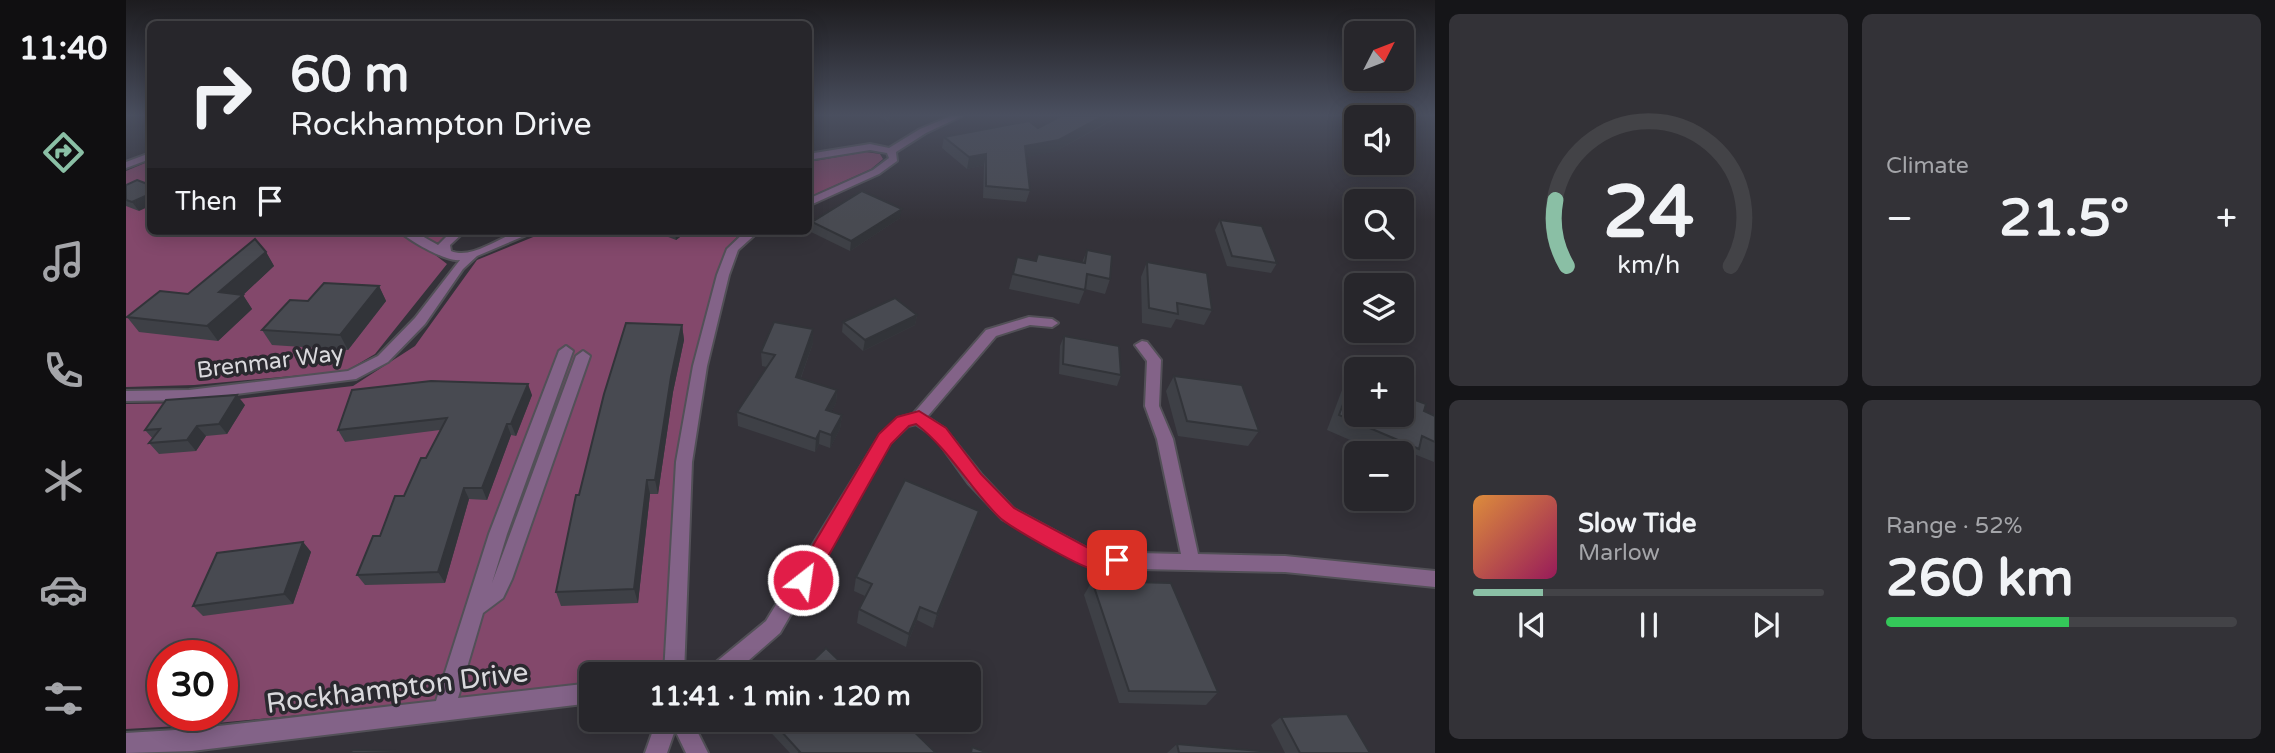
<!DOCTYPE html>
<html lang="en">
<head>
<meta charset="utf-8">
<style>
  body { margin:0; font-family:"Varela Round",sans-serif; background:#333237; color:#f1f3f6; height:100vh; display:flex; flex-direction:column; font-size:26px; white-space:nowrap }
  * { box-sizing:border-box; margin:0 }
  p { font-size:23px; color:#a4a5a9 }
  .icon { flex:none; width:38px; height:38px; fill:none; stroke:currentColor; stroke-width:2; stroke-linecap:round; stroke-linejoin:round }
  .map { position:relative; flex:1; overflow:hidden }
  .sheet { display:flex; flex-direction:column; gap:14px; padding:14px; background:#151518; width:840px }
  .sheet>* { flex:none }
  .banner { position:absolute; left:21px; top:21px; width:665px; height:214px; border-radius:10px; box-shadow:0 4px 18px #0003,0 0 0 2px #434347; background:#27262b; color:#f1f3f6; overflow:hidden }
  .needle { width:46px; rotate:48deg }
  .tools { position:absolute; left:1218px; top:21px; display:grid; gap:14px }
  .tools a { display:grid; place-items:center; width:70px; height:70px; border-radius:10px; background:#27262b; box-shadow:0 4px 18px #0003,0 0 0 2px #434347; font-size:35px }
  .speed { position:absolute; left:21px; top:640px; display:flex; gap:14px; font-size:35px; font-weight:700; text-align:center }
  .speed>* { display:grid; place-content:center; width:91px; height:91px; border-radius:50%; background:#27262b; box-shadow:0 4px 18px #0003,0 0 0 2px #434347; line-height:1 }
  .speed .limit { border:10px solid #d22; background:#fff; color:#111 }
  .pin { position:absolute; display:grid; place-items:center; width:60px; height:60px; color:#fff; margin:-30px; border-radius:14px; box-shadow:0 4px 10px #0006 }
  .me { position:absolute; width:77px; margin:-38px; rotate:30deg; stroke-linejoin:round; filter:drop-shadow(0 0 5px #0008) }
  .turn { display:flex; align-items:center; gap:24px; height:147px; padding:0 28px; font-size:32px }
  .turn .icon { width:91px; height:91px; stroke-width:2.5 }
  .turn b { display:block; font-size:49px; line-height:60px }
  .then { display:flex; align-items:center; height:66px; padding:0 28px; background:#0003; gap:14px; font-size:26px }
  .big { font-size:52px; font-weight:800; line-height:1.1 }
  .sheet .card { flex:1; display:flex; flex-direction:column; justify-content:center; gap:10px; min-width:0; padding:0 24px; border-radius:10px; background:#333237 }
  .sheet .dial { align-items:center; gap:0 }
  .dial svg { height:182px; overflow:visible; fill:none; stroke:#434347; stroke-width:7; stroke-linecap:round; text-anchor:middle }
  .dial text { fill:#f1f3f6; stroke:none }
  .song { display:flex; align-items:center; gap:21px }
  .cover { width:84px; height:84px; border-radius:10px; background:linear-gradient(135deg,hsl(30 70% 55%),hsl(330 70% 35%)) }
  .played { height:7px; border-radius:4px; background:linear-gradient(90deg,#8abfa5 20%,#434347 20%) }
  .keys { display:flex; justify-content:space-around; direction:ltr }
  .heat { display:flex; justify-content:space-between; align-items:center; font-size:38px; direction:ltr }
  .charge { height:10px; border-radius:5px; background:linear-gradient(90deg,#34c759 52%,#434347 0) }
  .sheet .tiles { flex:1; display:grid; gap:14px; grid-template-columns:repeat(2,1fr) }
  .trip { position:absolute; left:453px; top:662px; width:402px; height:70px; border-radius:10px; background:#27262b; box-shadow:0 4px 18px #0003,0 0 0 2px #434347; font-weight:800; line-height:70px; text-align:center }
  main { display:flex; flex:1; min-height:0 }
  .tab-bar { display:flex; flex-direction:column; width:126px; justify-content:space-around; align-items:center; background:#100f11; color:#a4a5a9 }
  .tab-bar .icon { width:49px; height:49px }
  .tab-bar .selected { color:#8abfa5 }
  .tab-bar b { font-size:32px; color:#f1f3f6 }
  .map>svg:first-child { display:block }
  .forest { fill:#83486b; fill-rule:evenodd }
  .lines { fill:none; stroke-linecap:round; stroke-linejoin:round }
  .street-casing { stroke:#525057; stroke-width:4 }
  .street { fill:#836388; fill-rule:evenodd }
  .wall { fill:#3e4046 }
  .shaded-wall { fill:#323439 }
  .building { fill:#484a51; stroke:#323439; stroke-width:2 }
  .route { fill:#e11d48; stroke:#92132f; stroke-width:2 }
  .labels { text-anchor:middle; stroke-width:7; stroke-linejoin:round; paint-order:stroke }
  .street-label { font-size:23px; fill:#dad9dd; stroke:#2a292f }
  .near-street-label { font-size:28px; fill:#dad9dd; stroke:#2a292f }
</style>
</head>
<body>
<main>
<nav class="tab-bar">
<b>11:40</b>
<svg class="icon selected" aria-label="directions" viewBox="0 0 24 24"><path d="M12 3l9 9-9 9-9-9zM9 14v-3h6M13 9l2 2-2 2"/></svg>
<svg class="icon" aria-label="music" viewBox="0 0 24 24"><path d="M9 18V5l10-2v13"/><circle cx="6" cy="18" r="3"/><circle cx="16" cy="16" r="3"/></svg>
<svg class="icon" aria-label="phone" viewBox="0 0 24 24"><path d="M5 4h4l2 5-3 2q2 4 5 5l2-3 5 2v4C11 20 4 13 5 4z"/></svg>
<svg class="icon" aria-label="climate" viewBox="0 0 24 24"><path d="M12 3v18M4 7l16 10M4 17L20 7"/></svg>
<svg class="icon" aria-label="car" viewBox="0 0 24 24"><path d="M5 17H2v-5l4-1 3-4h7l3 4 3 1v5h-3M9 17h6M6 11h13"/><circle cx="7" cy="17" r="2"/><circle cx="17" cy="17" r="2"/></svg>
<svg class="icon" aria-label="filters" viewBox="0 0 24 24"><path d="M4 7h16M4 17h16"/><circle cx="9" cy="7" r="2"/><circle cx="15" cy="17" r="2"/></svg>
</nav>
<div class="map">
<svg width="1309" height="753" viewBox="0 0 1309 753">
  <rect width="100%" height="100%" fill="#343239"/>
  <!-- forest -->
  <g class="forest">
    <polygon points="740,152 754,154 757,159 745,169 683,197 683,162"/>
    <polygon points="24,161 24,231 330,231 304,251 321,264 249,354 220,371 68,385 0,387 0,171"/>
    <path d="M422,231H617L602,246L590,275L550,464L539,674H466L465,687L71,725L0,729V404L78,403L227,386L289,346L351,260ZM37,656H96V716H37Z"/>
  </g>
  <g class="lines">
    <!-- street casing -->
    <g class="street-casing">
      <g id="street">
        <polygon points="825,116 836,116 800,133 770,152 771,161 753,174 682,206 682,199 747,170 763,158 761,153 744,150 682,160 682,154 744,144 763,148 794,129"/>
        <polygon points="24,153 24,159 0,168 0,162"/>
        <path d="M273,231H287L312,245L326,231H339L324,245L325,251C346,260 373,237 393,232C398,230 404,231 410,231L351,256L337,269L299,324L262,362L230,379L63,400L0,401V391L63,390L222,371L252,356L289,318L334,260C320,262 284,241 273,231Z"/>
        <polygon points="620,231 633,231 612,250 603,275 581,366 566,462 558,674 538,674 550,462 567,366 591,275 601,249"/>
        <polygon points="903,317 926,319 932,323 926,327 904,325 870,336 801,417 819,429 855,474 888,509 968,552 1055,554 1031,439 1019,406 1021,361 1009,345 1016,341 1021,342 1035,360 1033,406 1047,439 1072,554 1159,556 1309,571 1309,587 1159,572 966,568 876,519 843,484 809,437 790,424 782,426 764,443 654,633 607,674 581,674 584,667 640,621 754,435 772,418 787,414 860,330"/>
        <polygon points="440,346 447,351 381,534 366,583 450,356 457,351 464,356 386,579 377,598 357,613 332,698 466,683 466,703 66,751 0,753 0,733 66,729 310,701 363,534 433,351"/>
        <polygon points="531,719 565,719 582,753 560,753 549,730 541,753 519,753"/>
      </g>
    </g>
    <!-- street -->
    <use href="#street" class="street"/>
  </g>
  <!-- wall -->
  <g class="wall">
    <polygon points="751,116 777,116 776,119 763,122"/>
    <polygon points="987,120 930,151 900,157 904,190 900,202 857,198 858,165 841,169 816,148 818,137"/>
    <polygon points="0,185 13,211 0,206"/>
    <polygon points="774,218 724,251 685,232 686,222"/>
    <polygon points="1094,220 1151,263 1145,273 1101,266 1089,230"/>
    <polygon points="527,231 562,231 550,240"/>
    <polygon points="961,250 984,279 979,294 959,289 953,304 883,289 891,257 910,261 912,254 956,263"/>
    <polygon points="140,252 148,266 117,295 126,309 92,341 13,332 1,317 62,294"/>
    <polygon points="1021,262 1086,310 1078,325 1050,319 1045,328 1016,323 1015,277"/>
    <polygon points="253,286 260,301 222,350 146,345 136,330 182,301"/>
    <polygon points="791,315 789,325 737,351 716,332 717,322"/>
    <polygon points="556,325 558,340 547,392 532,494 524,494 512,603 435,606 430,592 453,495"/>
    <polygon points="687,329 687,343 675,378 711,390 710,403 705,412 716,415 714,429 704,448 693,444 689,452 612,426 611,412 641,367 636,366 635,352"/>
    <polygon points="938,336 995,375 991,386 933,374 934,346"/>
    <polygon points="1228,375 1298,411 1309,416 1308,462 1288,454 1279,464 1276,463 1276,453 1254,453 1201,430 1216,390"/>
    <polygon points="1048,376 1133,431 1122,446 1052,436 1040,391"/>
    <polygon points="406,395 390,436 385,435 361,500 343,499 319,583 239,585 231,575 300,458 314,430 219,442 212,430"/>
    <polygon points="119,405 101,434 80,436 70,451 33,454 23,443 27,439 19,430"/>
    <polygon points="848,525 807,628 791,620 780,647 731,623 733,609 739,596 728,591 730,577"/>
    <polygon points="177,542 185,552 167,604 77,616 67,606"/>
    <polygon points="966,581 1092,692 1080,705 993,703 958,595"/>
    <polygon points="1155,717 1244,753 1159,753 1145,725"/>
    <polygon points="636,719 775,719 810,753 664,753 636,723"/>
    <polygon points="1051,744 1148,753 1041,753"/>
  </g>
  <!-- shaded-wall -->
  <g class="shaded-wall">
    <polygon points="764,116 777,116 776,119 763,122"/>
    <polygon points="977,116 992,116 930,151 897,158 899,146"/>
    <polygon points="860,154 858,165 841,169 843,157"/>
    <polygon points="24,194 24,206 13,211 6,202"/>
    <polygon points="776,209 774,218 724,251 725,241"/>
    <polygon points="549,231 562,231 550,240"/>
    <polygon points="140,252 148,266 117,295 126,309 92,341 81,326 93,292"/>
    <polygon points="253,286 260,301 222,350 214,335"/>
    <polygon points="791,315 789,325 737,351 739,340"/>
    <polygon points="556,325 558,340 547,392 532,494 529,480 545,377"/>
    <polygon points="687,329 687,343 670,391 670,377"/>
    <polygon points="402,384 406,395 390,436 385,424"/>
    <polygon points="711,390 710,403 699,424 700,410"/>
    <polygon points="111,395 119,405 101,434 93,424"/>
    <polygon points="716,415 714,429 704,448 705,435"/>
    <polygon points="381,424 385,435 361,500 356,488"/>
    <polygon points="71,426 80,436 70,451 61,440"/>
    <polygon points="694,431 693,444 689,452 690,439"/>
    <polygon points="521,480 524,494 512,603 508,589"/>
    <polygon points="338,488 343,499 319,583 312,572"/>
    <polygon points="853,511 848,525 807,628 811,614"/>
    <polygon points="177,542 185,552 167,604 158,594"/>
    <polygon points="794,607 791,620 780,647 783,634"/>
  </g>
  <!-- building -->
  <g class="building">
    <polygon points="935,116 977,116 933,140 899,146 904,190 860,186 860,154 843,157 818,137 903,121 912,128"/>
    <polygon points="11,180 24,185 24,194 6,202 0,200 0,185"/>
    <polygon points="736,191 776,209 725,241 686,222"/>
    <polygon points="1094,220 1136,226 1151,263 1106,256"/>
    <polygon points="129,239 140,252 93,292 117,295 81,326 1,317 34,291 62,294"/>
    <polygon points="961,250 986,255 984,279 961,274 959,290 887,274 891,257 910,261 912,254 959,263"/>
    <polygon points="1021,262 1081,273 1086,310 1051,303 1052,314 1023,308"/>
    <polygon points="198,283 253,286 214,335 136,330 164,300 182,301"/>
    <polygon points="769,298 791,315 739,340 717,322"/>
    <polygon points="648,322 687,329 670,377 711,390 700,410 716,415 705,435 694,431 690,439 611,412 649,355 635,352"/>
    <polygon points="500,323 556,325 545,377 529,480 521,480 508,589 430,592 450,495 453,495 478,394"/>
    <polygon points="938,336 993,346 995,375 937,364"/>
    <polygon points="1228,375 1230,377 1230,415 1276,415 1276,395 1300,404 1298,411 1309,416 1309,442 1296,436 1293,449 1213,415"/>
    <polygon points="1048,376 1116,385 1133,431 1061,421"/>
    <polygon points="305,381 402,384 385,424 381,424 356,488 338,488 312,572 231,575 247,536 254,536 269,496 278,496 295,458 300,458 321,418 212,430 226,390"/>
    <polygon points="111,395 93,424 71,426 61,440 23,443 34,429 19,430 40,400"/>
    <polygon points="779,480 853,511 811,614 794,607 783,634 733,609 746,584 730,577"/>
    <polygon points="177,542 158,594 67,606 91,553"/>
    <polygon points="966,581 1045,583 1092,692 1003,691"/>
    <polygon points="700,648 727,674 673,674"/>
    <polygon points="1221,714 1244,753 1174,753 1155,717"/>
    <polygon points="644,719 775,719 810,753 673,753 674,752"/>
    <polygon points="1051,744 1147,752 1148,753 1053,753"/>
    <polygon points="846,747 862,753 845,753"/>
    <polygon points="226,750 358,753 225,753"/>
  </g>
  <!-- sky -->
  <linearGradient id="sky" x2="0" y2="1"><stop stop-color="#1d1c1f"/><stop offset="0.52" stop-color="#4a4f5f"/><stop offset="1" stop-color="#4a4f5f" stop-opacity="0"/></linearGradient>
  <rect width="1309" height="221" fill="url(#sky)"/>
  <!-- route -->
  <path class="route" d="M793,411L820,428L855,474L888,508L968,551L998,554L1001,560L998,566C989,570 976,570 966,569C953,566 881,526 872,516C843,487 823,449 790,424L783,426L765,444L685,587L677,590L670,587L667,580L670,574L753,434L771,417Z"/>
  <g class="labels">
    <!-- street labels -->
    <g class="street-label">
      <text transform="translate(144 361) rotate(-7)" y="8">Brenmar Way</text>
    </g>
    <!-- near-street labels -->
    <g class="near-street-label">
      <text transform="translate(271 687) rotate(-7)" y="10">Rockhampton Drive</text>
    </g>
  </g>
</svg>
<div class="tools">
<a><svg class="needle" viewBox="-14 -14 28 28"><path d="M0-13l5 13h-10z" fill="#e53935"/><path d="M0 13l5-13h-10z" fill="#a4a5a9"/></svg></a>
<a><svg class="icon" aria-label="sound" viewBox="0 0 24 24"><path d="M4 9h4l5-4v14l-5-4H4zM17 9q2 3 0 6"/></svg></a>
<a><svg class="icon" aria-label="search" viewBox="0 0 24 24"><circle cx="10" cy="10" r="6"/><path d="M15 15l6 6"/></svg></a>
<a><svg class="icon" aria-label="layers" viewBox="0 0 24 24"><path d="M12 4l9 5-9 5-9-5zM3 14l9 5 9-5"/></svg></a>
<a>+</a>
<a>−</a>
</div>
<div class="speed"><div class="limit">30</div></div>
<div class="pin" style="left:991px;top:560px;background:#d93025"><svg class="icon" aria-label="arrive" viewBox="0 0 24 24"><path d="M6 21V4h12l-3 4 3 4H6"/></svg></div>
<svg class="me" style="left:677px;top:580px" viewBox="-20 -20 40 40"><circle r="17" fill="#e11d48" stroke="#fff" stroke-width="3"/><path d="M0-11L8 9 0 5-8 9z" fill="#fff"/></svg>
<div class="trip">11:41 · 1 min · 120 m</div>
<div class="banner">
<div class="turn"><svg class="icon" aria-label="right" viewBox="0 0 24 24"><path d="M7 20v-9h11M14 6l5 5-5 5"/></svg><div><b>60 m</b>Rockhampton Drive</div></div>
<div class="then">Then<svg class="icon" aria-label="arrive" viewBox="0 0 24 24"><path d="M6 21V4h12l-3 4 3 4H6"/></svg></div>
</div>
</div>
<section class="sheet">
<div class="tiles">
<div class="card dial"><svg viewBox="0 0 100 80">
<path d="M14 69A42 42 0 1 1 86 69"/>
<path d="M14 69A42 42 0 0 1 9 40" stroke="#8abfa5"/>
<text x="50" y="56" font-size="32" font-weight="700">24</text>
<text x="50" y="72" font-size="11">km/h</text>
</svg></div>
<div class="card"><p>Climate</p>
<div class="heat"><a>−</a><b class="big">21.5°</b><a>+</a></div>
</div>
<div class="card">
<div class="song"><i class="cover"></i><div><b>Slow Tide</b><p>Marlow</p></div></div>
<div class="played"></div>
<div class="keys"><svg class="icon" aria-label="previous" viewBox="0 0 24 24"><path d="M18 5L8 12l10 7zM5 5v14"/></svg><svg class="icon" aria-label="pause" viewBox="0 0 24 24"><path d="M8 5v14M16 5v14"/></svg><svg class="icon" aria-label="next" viewBox="0 0 24 24"><path d="M6 5l10 7-10 7zM19 5v14"/></svg></div>
</div>
<div class="card"><p>Range · 52%</p><b class="big">260 km</b><div class="charge"></div></div>
</div>
</section>
</main>
</body>
</html>
